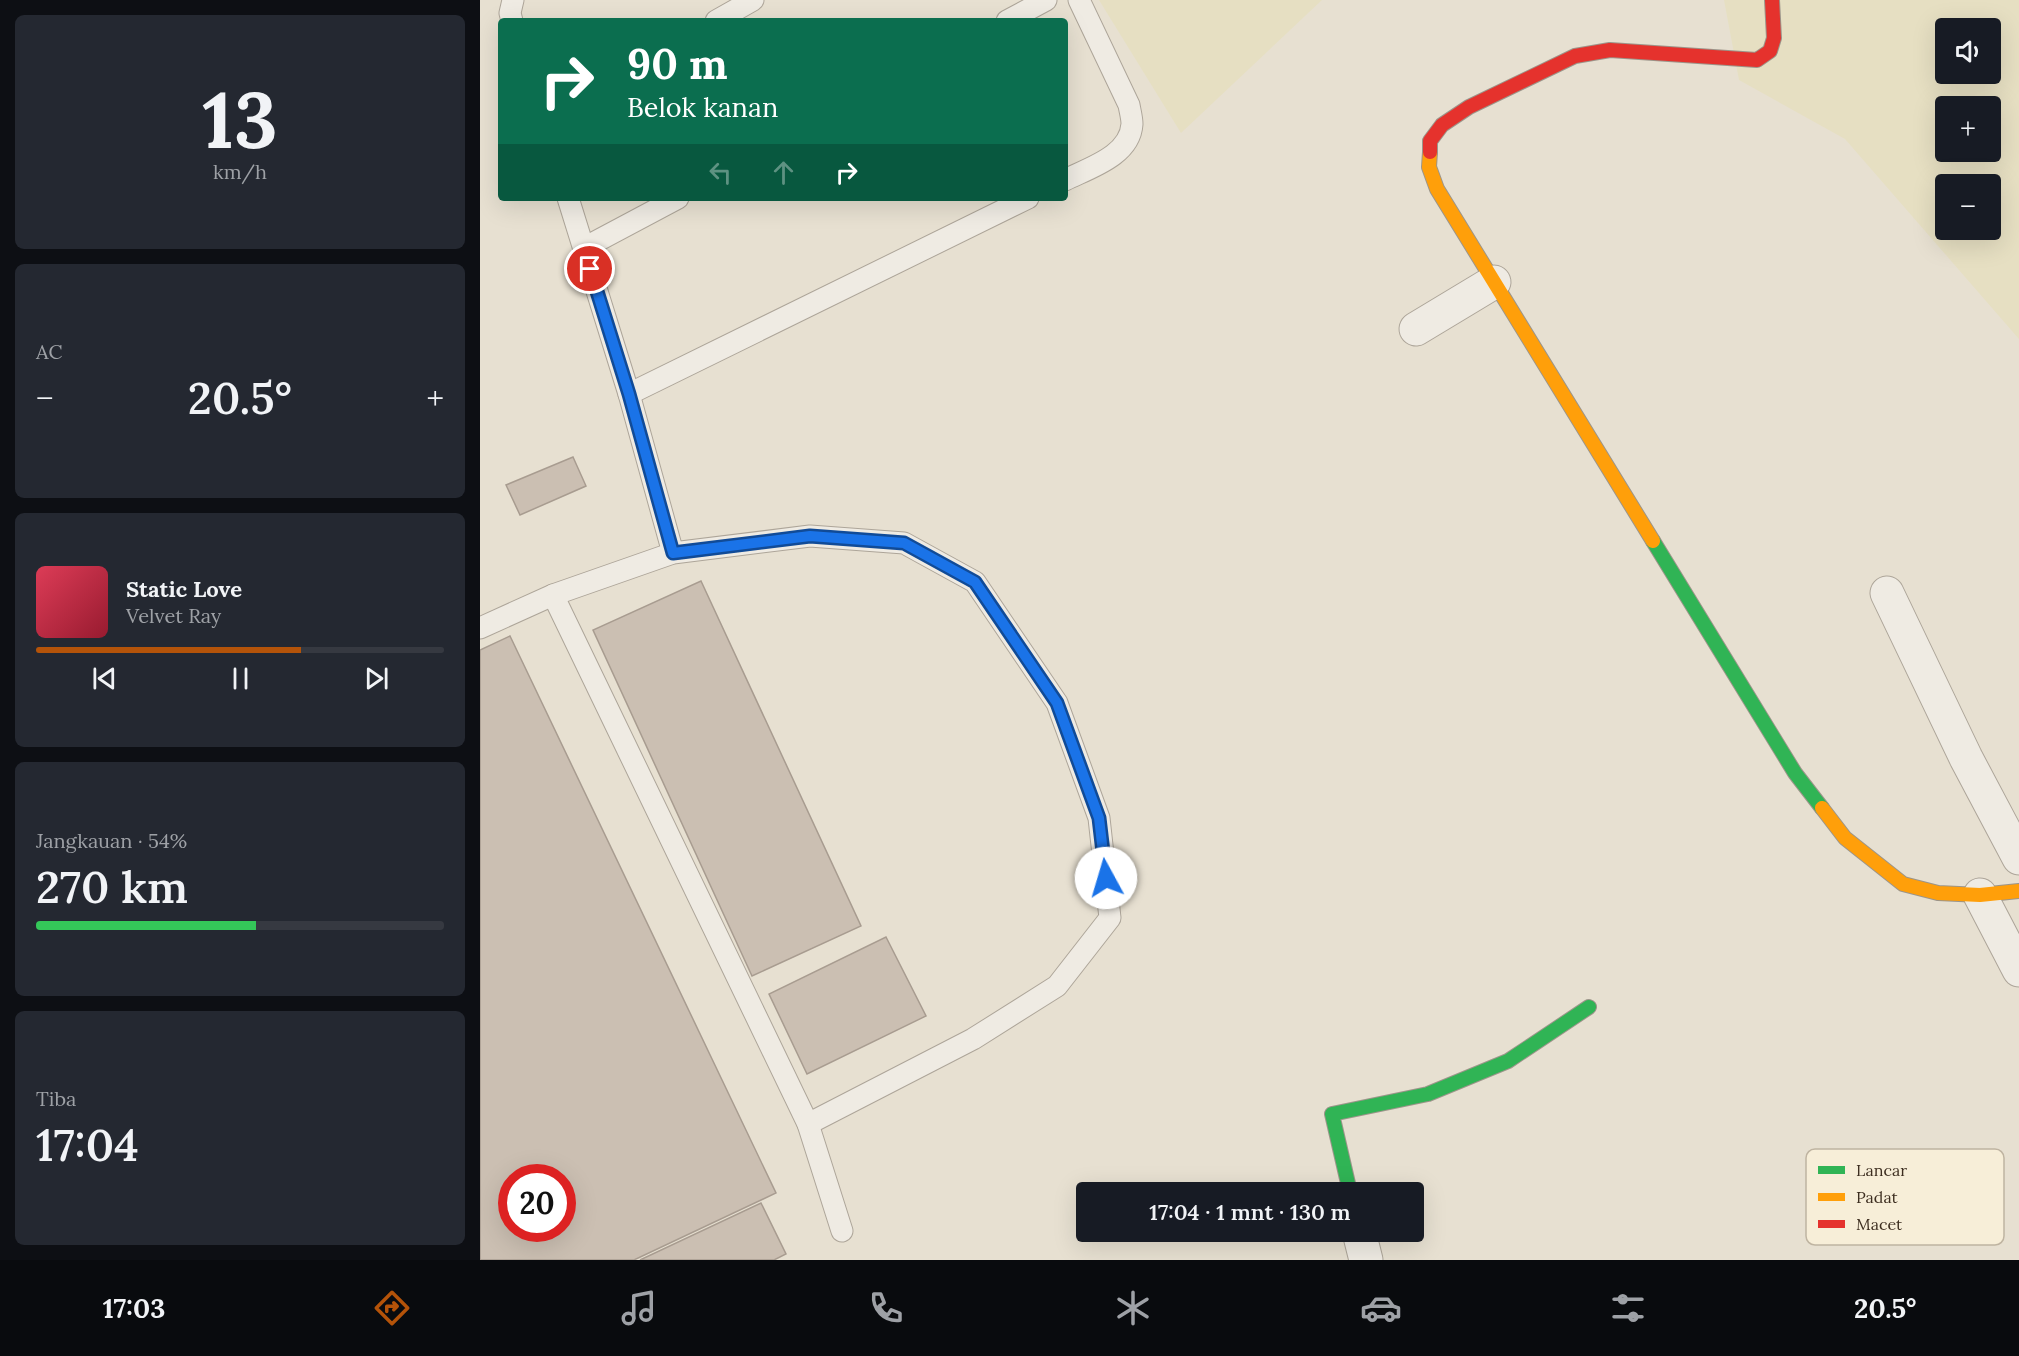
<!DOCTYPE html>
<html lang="id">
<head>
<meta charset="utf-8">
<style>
  body { margin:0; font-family:Lora,serif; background:#242831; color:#f1f3f6; height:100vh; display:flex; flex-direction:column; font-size:22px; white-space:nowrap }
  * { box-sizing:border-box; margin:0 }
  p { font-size:20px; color:#9ea1a6 }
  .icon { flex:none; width:33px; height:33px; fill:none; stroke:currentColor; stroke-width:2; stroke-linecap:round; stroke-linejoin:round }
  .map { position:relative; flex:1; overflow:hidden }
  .sheet { display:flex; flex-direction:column; gap:15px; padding:15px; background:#0d0f14; width:480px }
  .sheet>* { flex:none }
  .guide { position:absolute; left:18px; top:18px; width:570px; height:183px; border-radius:6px; box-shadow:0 6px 24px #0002; background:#0b6e4f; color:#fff; overflow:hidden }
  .buttons { position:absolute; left:1455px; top:18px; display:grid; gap:12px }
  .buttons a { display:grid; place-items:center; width:66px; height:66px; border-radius:6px; background:#171b24; box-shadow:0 6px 24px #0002; font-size:30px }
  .speed { position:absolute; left:18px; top:1164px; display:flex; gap:12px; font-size:30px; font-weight:700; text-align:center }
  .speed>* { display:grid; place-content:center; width:78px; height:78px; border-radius:50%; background:#171b24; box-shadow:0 6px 24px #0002; line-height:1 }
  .speed .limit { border:9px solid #d22; background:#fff; color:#111 }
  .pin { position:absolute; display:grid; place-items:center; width:51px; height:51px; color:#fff; margin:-26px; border:3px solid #fff; border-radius:50%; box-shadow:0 2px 6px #0007 }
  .me { position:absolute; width:66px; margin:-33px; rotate:354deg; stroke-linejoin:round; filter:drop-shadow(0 0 4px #0008) }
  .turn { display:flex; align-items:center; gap:21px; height:126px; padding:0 30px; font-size:27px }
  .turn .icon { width:78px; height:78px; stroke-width:2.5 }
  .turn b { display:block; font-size:42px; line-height:51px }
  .lanes { display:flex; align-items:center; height:57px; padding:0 30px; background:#0003; justify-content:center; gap:30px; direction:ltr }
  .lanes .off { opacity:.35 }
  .big { font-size:45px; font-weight:600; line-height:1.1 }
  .sheet .widget { flex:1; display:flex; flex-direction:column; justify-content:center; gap:9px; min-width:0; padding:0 21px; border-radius:9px; background:#242831 }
  .sheet .dial { align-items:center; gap:0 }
  .dial b { font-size:78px; line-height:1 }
  .song { display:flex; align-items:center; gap:18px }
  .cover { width:72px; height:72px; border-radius:9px; background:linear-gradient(135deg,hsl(350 70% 55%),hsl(350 70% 35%)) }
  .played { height:6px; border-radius:3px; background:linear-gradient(90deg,#b45309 65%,#363941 65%) }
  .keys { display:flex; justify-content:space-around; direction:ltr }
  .heat { display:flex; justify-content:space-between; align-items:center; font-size:33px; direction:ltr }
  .charge { height:9px; border-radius:4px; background:linear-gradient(90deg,#34c759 54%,#363941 0) }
  .trip { position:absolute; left:596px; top:1182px; width:348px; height:60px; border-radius:6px; background:#171b24; box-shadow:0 6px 24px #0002; font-weight:600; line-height:60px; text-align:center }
  .dock { display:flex; height:96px; justify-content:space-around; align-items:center; background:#090b0e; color:#9ea1a6 }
  .dock .icon { width:42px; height:42px }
  .dock .on { color:#b45309 }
  .dock b { font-size:27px; color:#f1f3f6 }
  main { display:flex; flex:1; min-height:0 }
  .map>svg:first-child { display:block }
  .farmland { fill:#e6dfc2; fill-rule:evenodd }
  .building { fill:#cbbfb2; stroke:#a89c90; stroke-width:1.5; fill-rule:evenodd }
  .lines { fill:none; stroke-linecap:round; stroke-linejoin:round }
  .lane-casing { stroke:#ada599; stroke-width:23 }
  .street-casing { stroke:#ada599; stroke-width:35 }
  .fast-casing { stroke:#9c958a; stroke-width:16 }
  .slow-casing { stroke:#9c958a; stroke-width:16 }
  .jam-casing { stroke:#9c958a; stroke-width:16 }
  .lane { stroke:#efebe3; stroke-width:21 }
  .street { stroke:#efebe3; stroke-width:33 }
  .fast { stroke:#30b455; stroke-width:14 }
  .slow { stroke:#ff9f0a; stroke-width:14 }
  .jam { stroke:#e5322d; stroke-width:14 }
  .route-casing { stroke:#114b97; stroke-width:15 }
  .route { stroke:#1a73e8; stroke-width:10 }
  .key { fill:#f7eed8; stroke:#bfb4a1; stroke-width:1.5 }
  .key-label { font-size:16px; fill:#3d2e20 }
</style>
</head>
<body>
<main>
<section class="sheet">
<div class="widget dial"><b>13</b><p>km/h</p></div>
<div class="widget"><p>AC</p>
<div class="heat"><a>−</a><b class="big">20.5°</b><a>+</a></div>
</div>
<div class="widget">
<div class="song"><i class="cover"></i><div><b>Static Love</b><p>Velvet Ray</p></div></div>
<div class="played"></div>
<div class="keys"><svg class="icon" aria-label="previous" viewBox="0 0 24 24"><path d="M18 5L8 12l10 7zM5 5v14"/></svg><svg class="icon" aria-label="pause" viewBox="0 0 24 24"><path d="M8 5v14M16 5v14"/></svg><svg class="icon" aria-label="next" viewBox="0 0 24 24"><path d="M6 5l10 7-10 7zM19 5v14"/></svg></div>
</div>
<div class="widget"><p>Jangkauan · 54%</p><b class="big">270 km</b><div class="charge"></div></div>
<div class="widget"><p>Tiba</p><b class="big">17:04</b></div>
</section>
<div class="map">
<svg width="1539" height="1260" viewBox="0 0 1539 1260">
  <rect width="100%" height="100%" fill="#e7e0d1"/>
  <!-- farmland -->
  <g class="farmland">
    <polygon points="619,0 842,0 701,133"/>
    <path d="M1244,0H1539V339L1365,139L1259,80ZM1466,28H1510V74H1466ZM1466,106H1510V152H1466ZM1466,184H1510V230H1466Z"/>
  </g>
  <!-- building -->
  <g class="building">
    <polygon points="93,457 106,486 40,515 26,485"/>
    <polygon points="221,581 381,926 272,976 113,630"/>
    <path d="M30,636L296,1193L154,1260H0V650ZM32,1178H82V1228H32Z"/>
    <polygon points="406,937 446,1016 327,1074 289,994"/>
    <polygon points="281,1203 306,1254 294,1260 160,1260"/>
  </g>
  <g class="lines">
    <!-- lane casing -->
    <g class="lane-casing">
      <g id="lane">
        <polyline points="32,21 30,13 33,0"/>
        <polyline points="236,21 273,0"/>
        <polyline points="527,21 566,0"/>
        <path d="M585,180C609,168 650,156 652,124C652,118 650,111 649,105L599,0"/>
        <polyline points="88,198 149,394 193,553"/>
        <polyline points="104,248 198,198"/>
        <polyline points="149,394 548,198"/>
        <polyline points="73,595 328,1124 362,1231"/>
        <polyline points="0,628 73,595 193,553 330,536 424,543 495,582 577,703 619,818 630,918 577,986 493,1039 328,1124"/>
      </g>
    </g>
    <!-- street casing -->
    <g class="street-casing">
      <g id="street">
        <polyline points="936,329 1014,282"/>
        <polyline points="1407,593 1486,758 1539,858"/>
        <polyline points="1500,895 1539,970"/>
        <polyline points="879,1232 886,1260"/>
      </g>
    </g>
    <!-- fast casing -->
    <g class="fast-casing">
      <g id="fast">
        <polyline points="1173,541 1315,773 1342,808"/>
        <polyline points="870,1192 852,1114 948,1094 1028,1061 1109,1007"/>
      </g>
    </g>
    <!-- slow casing -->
    <g class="slow-casing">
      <g id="slow">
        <polyline points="950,152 949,167 957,189 1173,541"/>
        <polyline points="1342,808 1365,838 1423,884 1458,893 1500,895 1539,891"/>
      </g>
    </g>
    <!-- jam casing -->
    <g class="jam-casing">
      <polyline id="jam" points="950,152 950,141 962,125 989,107 1095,56 1130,50 1277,60 1290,51 1294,38 1292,0"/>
    </g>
    <!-- lane -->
    <use href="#lane" class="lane"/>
    <!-- street -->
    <use href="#street" class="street"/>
    <!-- fast -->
    <use href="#fast" class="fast"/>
    <!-- slow -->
    <use href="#slow" class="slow"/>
    <!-- jam -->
    <use href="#jam" class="jam"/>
  </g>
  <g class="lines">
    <!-- route casing -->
    <g class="route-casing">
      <polyline id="route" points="110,269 149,394 193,553 330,536 424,543 495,582 577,703 619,818 626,878"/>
    </g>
    <!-- route -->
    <use href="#route" class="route"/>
  </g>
  <!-- legend -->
  <rect x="1326" y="1149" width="198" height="96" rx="9" class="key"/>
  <rect x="1338" y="1166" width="27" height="8" fill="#30b455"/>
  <rect x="1338" y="1193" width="27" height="8" fill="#ff9f0a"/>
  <rect x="1338" y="1220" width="27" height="8" fill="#e5322d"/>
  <g class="key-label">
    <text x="1376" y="1176">Lancar</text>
    <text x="1376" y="1203">Padat</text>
    <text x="1376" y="1230">Macet</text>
  </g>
</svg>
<div class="buttons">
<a><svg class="icon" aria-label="sound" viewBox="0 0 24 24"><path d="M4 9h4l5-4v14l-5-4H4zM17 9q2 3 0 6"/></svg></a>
<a>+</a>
<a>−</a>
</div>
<div class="speed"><div class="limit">20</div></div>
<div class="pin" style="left:110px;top:269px;background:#d93025"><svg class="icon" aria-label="arrive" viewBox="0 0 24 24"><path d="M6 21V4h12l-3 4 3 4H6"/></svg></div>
<svg class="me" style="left:626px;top:878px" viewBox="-20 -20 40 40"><circle r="19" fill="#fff"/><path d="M0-13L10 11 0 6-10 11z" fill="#1a73e8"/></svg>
<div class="trip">17:04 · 1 mnt · 130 m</div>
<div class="guide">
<div class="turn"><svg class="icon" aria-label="right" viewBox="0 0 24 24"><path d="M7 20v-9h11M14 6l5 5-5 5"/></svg><div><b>90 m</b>Belok kanan</div></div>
<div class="lanes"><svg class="icon off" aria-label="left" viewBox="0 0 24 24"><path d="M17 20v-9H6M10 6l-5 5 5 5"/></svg><svg class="icon off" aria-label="ahead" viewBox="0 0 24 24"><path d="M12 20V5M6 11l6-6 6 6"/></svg><svg class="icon" aria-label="right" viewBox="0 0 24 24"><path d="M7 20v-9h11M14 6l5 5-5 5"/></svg></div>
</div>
</div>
</main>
<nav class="dock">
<b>17:03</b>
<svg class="icon on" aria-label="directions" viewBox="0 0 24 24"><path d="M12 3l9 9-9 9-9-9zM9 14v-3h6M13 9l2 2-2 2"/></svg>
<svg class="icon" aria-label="music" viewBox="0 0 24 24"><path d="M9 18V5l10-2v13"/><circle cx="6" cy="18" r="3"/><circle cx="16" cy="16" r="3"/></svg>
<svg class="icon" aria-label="phone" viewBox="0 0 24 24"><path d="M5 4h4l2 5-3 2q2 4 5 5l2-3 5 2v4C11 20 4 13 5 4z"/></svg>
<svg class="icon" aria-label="climate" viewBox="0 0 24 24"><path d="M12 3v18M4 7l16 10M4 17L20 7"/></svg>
<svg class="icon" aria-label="car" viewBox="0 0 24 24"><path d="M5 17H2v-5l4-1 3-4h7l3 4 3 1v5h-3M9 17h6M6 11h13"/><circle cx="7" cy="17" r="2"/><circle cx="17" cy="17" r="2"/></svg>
<svg class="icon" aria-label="filters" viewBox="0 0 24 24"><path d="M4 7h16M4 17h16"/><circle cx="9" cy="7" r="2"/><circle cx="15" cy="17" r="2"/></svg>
<b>20.5°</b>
</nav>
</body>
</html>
